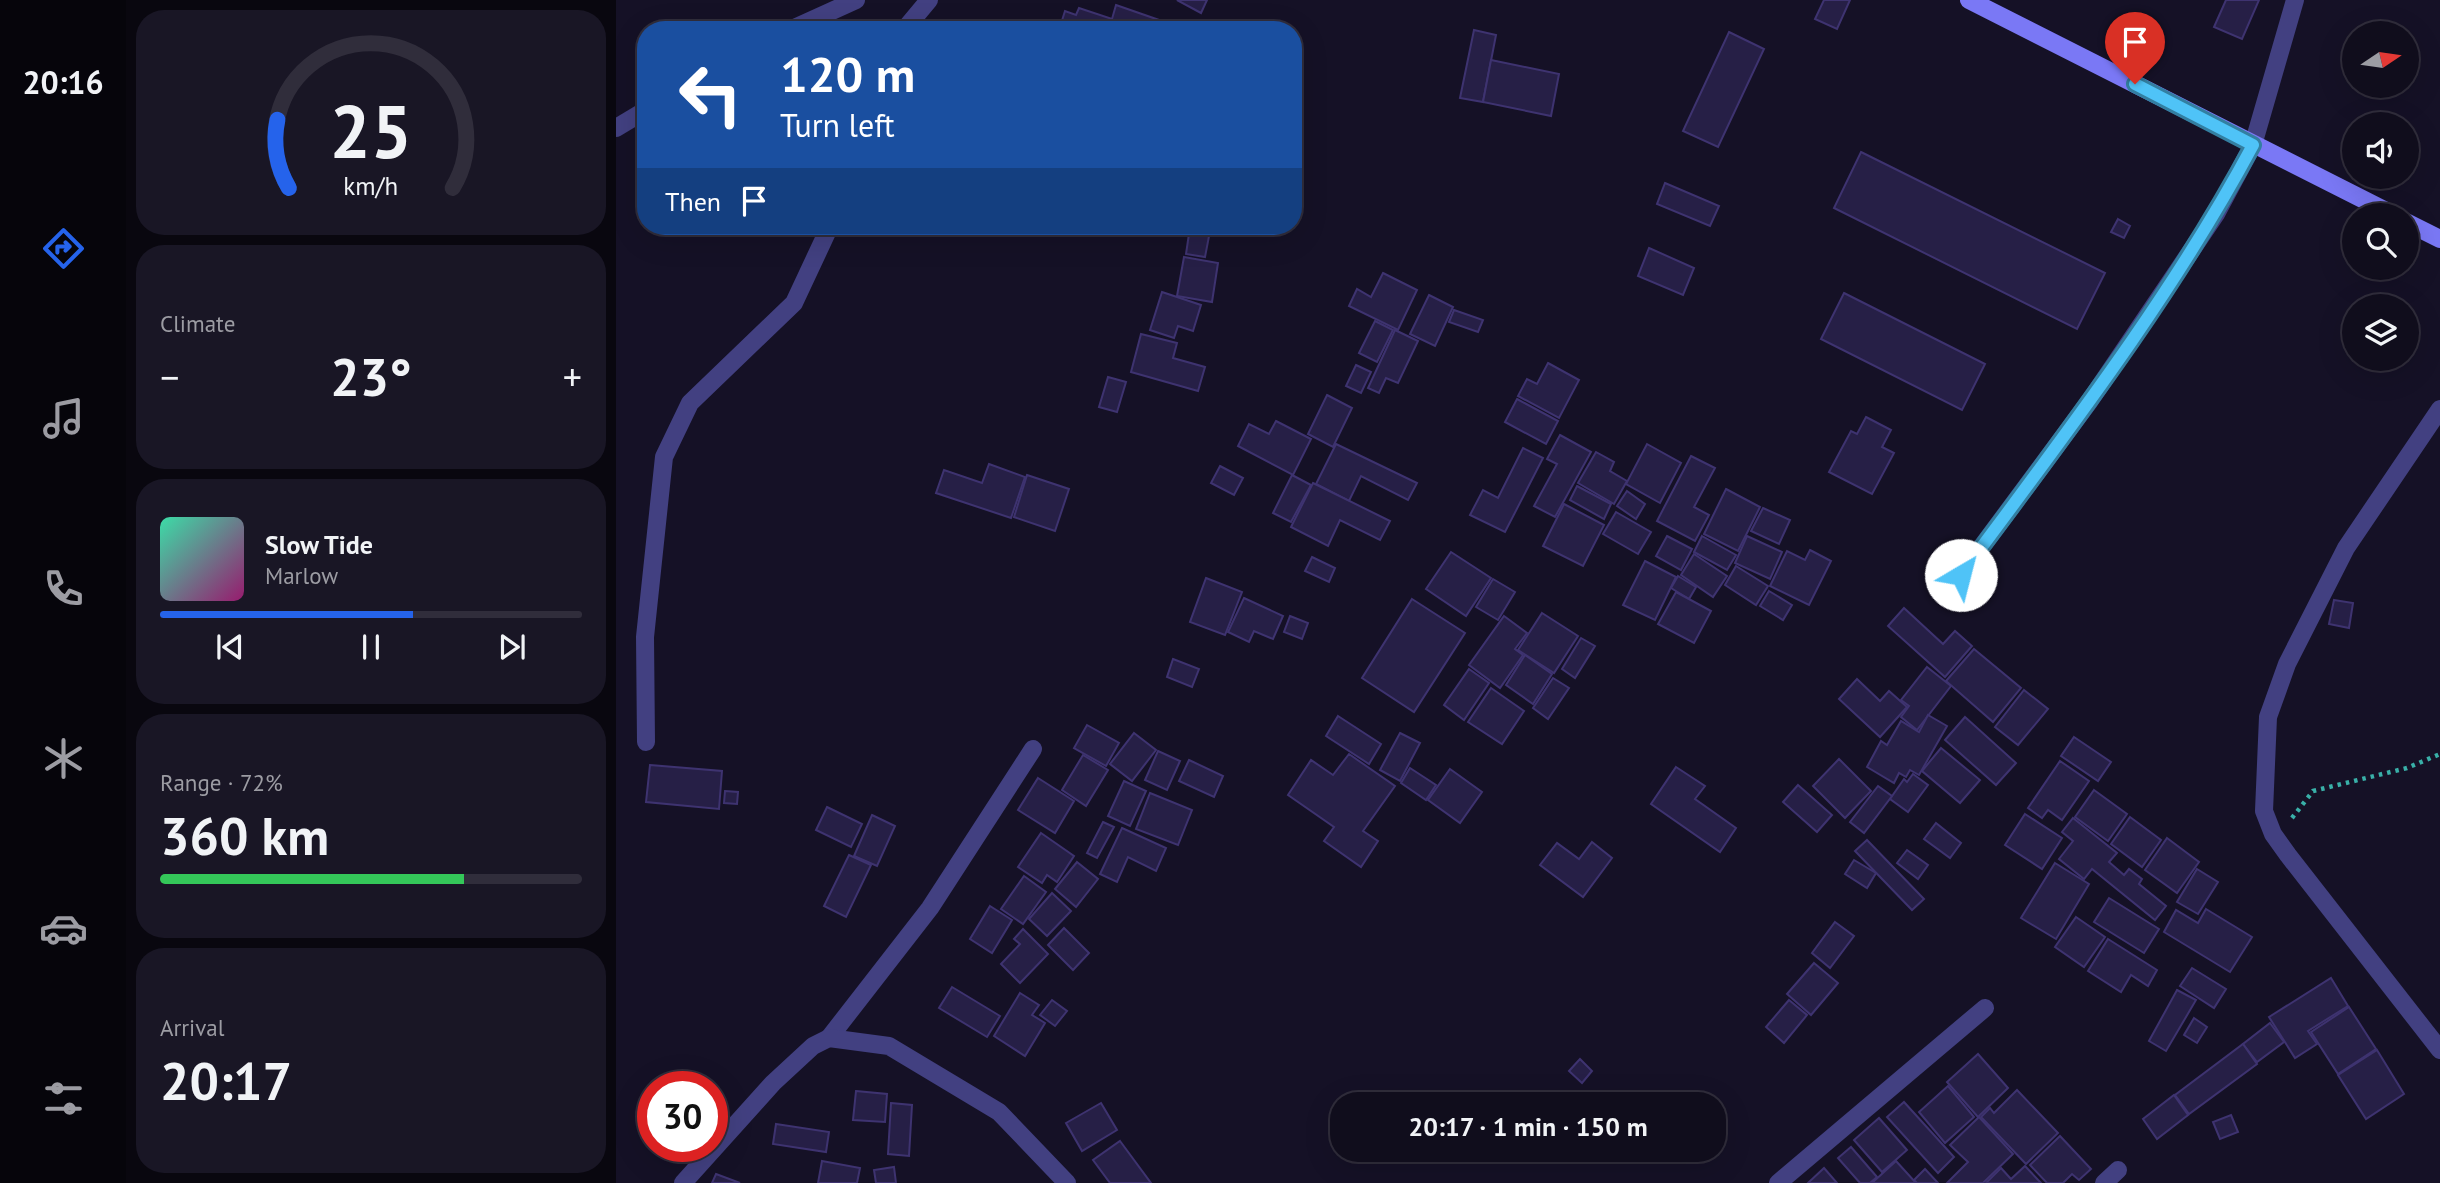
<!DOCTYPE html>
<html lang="en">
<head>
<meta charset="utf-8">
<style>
  body { margin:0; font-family:"PT Sans",sans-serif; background:#191625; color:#f1f3f6; height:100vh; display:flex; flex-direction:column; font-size:26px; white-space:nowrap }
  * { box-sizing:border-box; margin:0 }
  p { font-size:23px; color:#9c9ca3 }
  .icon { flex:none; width:38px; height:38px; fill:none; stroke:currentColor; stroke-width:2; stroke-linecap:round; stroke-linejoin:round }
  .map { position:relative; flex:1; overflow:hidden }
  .panel { display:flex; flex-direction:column; gap:10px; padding:10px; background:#09070f; width:490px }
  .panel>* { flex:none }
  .guide { position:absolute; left:21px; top:21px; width:665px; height:214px; border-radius:28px; box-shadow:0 7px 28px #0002,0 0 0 2px #302d3b; background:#1a4fa0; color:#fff; overflow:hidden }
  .needle { width:46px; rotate:77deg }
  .fabs { position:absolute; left:1726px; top:21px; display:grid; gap:14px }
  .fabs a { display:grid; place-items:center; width:77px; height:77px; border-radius:50%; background:#100d1c; box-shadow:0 7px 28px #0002,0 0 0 2px #302d3b; font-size:35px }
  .speed { position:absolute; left:21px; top:1071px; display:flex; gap:14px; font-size:35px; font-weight:700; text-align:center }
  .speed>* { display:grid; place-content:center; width:91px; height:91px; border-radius:50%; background:#100d1c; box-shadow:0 7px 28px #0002,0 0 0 2px #302d3b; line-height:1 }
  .speed .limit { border:10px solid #d22; background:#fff; color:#111 }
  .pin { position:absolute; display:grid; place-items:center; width:60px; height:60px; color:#fff; margin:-72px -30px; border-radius:50% 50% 50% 0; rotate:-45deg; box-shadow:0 0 7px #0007 }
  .pin .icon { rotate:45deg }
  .me { position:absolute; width:77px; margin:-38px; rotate:37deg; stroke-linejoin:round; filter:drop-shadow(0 0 5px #0008) }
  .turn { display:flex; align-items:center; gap:24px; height:147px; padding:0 28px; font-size:32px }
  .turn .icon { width:91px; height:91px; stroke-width:2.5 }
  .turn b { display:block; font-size:49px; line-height:60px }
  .then { display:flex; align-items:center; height:66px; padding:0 28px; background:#0003; gap:14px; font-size:26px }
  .big { font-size:52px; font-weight:700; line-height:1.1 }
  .panel .tile { flex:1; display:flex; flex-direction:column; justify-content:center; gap:10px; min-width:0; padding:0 24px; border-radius:28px; background:#191625 }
  .panel .dial { align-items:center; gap:0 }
  .dial svg { height:182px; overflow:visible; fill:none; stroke:#302d3b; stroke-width:7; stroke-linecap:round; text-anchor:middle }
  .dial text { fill:#f1f3f6; stroke:none }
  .song { display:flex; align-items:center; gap:21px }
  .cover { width:84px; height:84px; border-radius:10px; background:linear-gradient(135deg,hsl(160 70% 55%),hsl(320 70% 35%)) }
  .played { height:7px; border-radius:4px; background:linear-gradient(90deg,#2563eb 60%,#302d3b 60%) }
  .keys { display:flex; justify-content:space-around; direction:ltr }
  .heat { display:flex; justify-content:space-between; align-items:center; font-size:38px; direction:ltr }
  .charge { height:10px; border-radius:5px; background:linear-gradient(90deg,#34c759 72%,#302d3b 0) }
  .trip { position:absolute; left:714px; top:1092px; width:396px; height:70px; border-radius:28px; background:#100d1c; box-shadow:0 7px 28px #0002,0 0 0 2px #302d3b; font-weight:700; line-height:70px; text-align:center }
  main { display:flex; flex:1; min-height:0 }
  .menu { display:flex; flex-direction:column; width:126px; justify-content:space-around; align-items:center; background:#06050b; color:#9c9ca3 }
  .menu .icon { width:49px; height:49px }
  .menu .on { color:#2563eb }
  .menu b { font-size:32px; color:#f1f3f6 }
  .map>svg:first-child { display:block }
  .building { fill:#261f46; stroke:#3e3370; stroke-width:2 }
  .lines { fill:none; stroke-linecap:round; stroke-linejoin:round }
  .path { stroke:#39b0a8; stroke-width:4.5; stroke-dasharray:3.5 5; stroke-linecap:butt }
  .street { stroke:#424081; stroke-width:18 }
  .secondary { stroke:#7a78f5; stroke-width:18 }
  .route-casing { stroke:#337fa1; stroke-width:18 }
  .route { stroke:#4fc3f7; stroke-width:12 }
</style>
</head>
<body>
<main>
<nav class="menu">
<b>20:16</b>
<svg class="icon on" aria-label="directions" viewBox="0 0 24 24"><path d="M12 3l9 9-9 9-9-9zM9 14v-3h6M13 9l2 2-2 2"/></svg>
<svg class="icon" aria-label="music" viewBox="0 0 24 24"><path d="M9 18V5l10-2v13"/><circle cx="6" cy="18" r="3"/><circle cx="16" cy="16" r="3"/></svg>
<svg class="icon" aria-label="phone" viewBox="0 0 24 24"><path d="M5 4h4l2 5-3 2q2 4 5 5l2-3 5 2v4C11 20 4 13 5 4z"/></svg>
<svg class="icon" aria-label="climate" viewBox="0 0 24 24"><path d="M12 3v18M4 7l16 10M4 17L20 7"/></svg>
<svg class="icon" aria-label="car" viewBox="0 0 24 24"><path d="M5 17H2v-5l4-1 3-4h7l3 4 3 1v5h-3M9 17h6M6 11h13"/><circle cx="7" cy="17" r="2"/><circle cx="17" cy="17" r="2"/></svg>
<svg class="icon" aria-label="filters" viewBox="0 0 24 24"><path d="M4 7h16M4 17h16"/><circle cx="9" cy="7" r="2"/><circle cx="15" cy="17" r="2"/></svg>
</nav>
<section class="panel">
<div class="tile dial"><svg viewBox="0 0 100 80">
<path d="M14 69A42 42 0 1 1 86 69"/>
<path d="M14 69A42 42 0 0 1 9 39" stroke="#2563eb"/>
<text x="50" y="56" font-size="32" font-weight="700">25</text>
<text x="50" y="72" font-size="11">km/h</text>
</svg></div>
<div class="tile"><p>Climate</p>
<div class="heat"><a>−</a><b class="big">23°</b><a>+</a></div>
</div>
<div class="tile">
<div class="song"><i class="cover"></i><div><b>Slow Tide</b><p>Marlow</p></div></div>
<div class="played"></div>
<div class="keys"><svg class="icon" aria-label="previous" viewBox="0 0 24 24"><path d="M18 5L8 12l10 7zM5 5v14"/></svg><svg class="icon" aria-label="pause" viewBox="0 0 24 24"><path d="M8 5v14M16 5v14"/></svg><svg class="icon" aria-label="next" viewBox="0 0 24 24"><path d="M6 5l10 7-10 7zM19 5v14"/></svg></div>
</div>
<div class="tile"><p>Range · 72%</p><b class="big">360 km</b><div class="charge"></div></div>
<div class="tile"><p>Arrival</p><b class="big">20:17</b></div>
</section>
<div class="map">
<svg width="1824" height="1183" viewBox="0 0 1824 1183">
  <rect width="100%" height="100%" fill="#151126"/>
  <!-- building -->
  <g class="building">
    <polygon points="561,0 591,0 585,13"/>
    <polygon points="1208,0 1234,0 1221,29 1199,19"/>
    <polygon points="1610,0 1643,0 1626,39 1598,27"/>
    <polygon points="500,5 543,20 540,30 443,30 449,11 460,15 463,8 496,19"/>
    <polygon points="858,30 880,35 867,102 844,98"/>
    <polygon points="1113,32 1148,49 1102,147 1067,131"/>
    <polygon points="875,60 943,74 935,116 867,102"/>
    <polygon points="1245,152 1489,273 1461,329 1218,208"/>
    <polygon points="1049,183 1103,206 1094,226 1041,204"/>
    <polygon points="1502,219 1514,226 1508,238 1495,232"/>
    <polygon points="574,227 594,231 589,257 570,254"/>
    <polygon points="1033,248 1078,268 1067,295 1022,276"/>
    <polygon points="568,257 602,263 596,302 561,296"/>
    <polygon points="767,273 801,290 782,330 733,306 741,289 755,297"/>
    <polygon points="546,292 585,305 577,331 562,326 558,338 534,330"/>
    <polygon points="1228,293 1369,364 1346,410 1205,339"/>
    <polygon points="813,295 837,307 819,346 794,334"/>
    <polygon points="838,310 867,320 862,332 833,322"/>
    <polygon points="759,321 777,330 761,362 743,353"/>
    <polygon points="779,330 802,341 782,383 770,378 763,393 752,388"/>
    <polygon points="525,334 561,343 557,358 589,367 582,391 515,372"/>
    <polygon points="932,363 963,380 943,418 902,396 911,379 921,384"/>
    <polygon points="740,365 755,372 745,393 730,386"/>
    <polygon points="492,377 510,382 501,412 483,407"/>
    <polygon points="711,395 736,408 717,447 692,434"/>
    <polygon points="901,399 942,421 930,444 889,422"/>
    <polygon points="1250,417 1275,430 1266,447 1278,453 1256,494 1213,472 1235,431 1241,434"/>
    <polygon points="660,421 695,439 677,475 622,446 633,424 653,434"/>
    <polygon points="944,435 975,452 939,517 918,506 941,464 931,459"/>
    <polygon points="720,444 801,483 792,500 745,476 733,501 700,484"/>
    <polygon points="1031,444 1065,463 1044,503 1010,484"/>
    <polygon points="907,448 927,458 889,532 854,515 867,490 882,498"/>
    <polygon points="980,452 998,462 994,471 1011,481 998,504 962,483"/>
    <polygon points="1075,456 1099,468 1078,507 1093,515 1079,541 1041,521"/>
    <polygon points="373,464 409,477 395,518 320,493 328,470 366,483"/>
    <polygon points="604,466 627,478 618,495 595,483"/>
    <polygon points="411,475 453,489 439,531 398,517"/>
    <polygon points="676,475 695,485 675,522 657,513"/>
    <polygon points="697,483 774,521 764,540 724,520 712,546 675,527"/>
    <polygon points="961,486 995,504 988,519 954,500"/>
    <polygon points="1110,489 1144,507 1122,551 1088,534"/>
    <polygon points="1011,491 1029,504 1020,519 1001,506"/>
    <polygon points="948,504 988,525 967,566 927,546"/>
    <polygon points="1147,508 1174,520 1163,544 1135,531"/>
    <polygon points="1000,512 1035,532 1022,554 987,534"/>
    <polygon points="1051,536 1076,549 1065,570 1040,556"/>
    <polygon points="1086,536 1120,555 1111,570 1078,552"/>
    <polygon points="1131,536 1166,552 1154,579 1119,563"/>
    <polygon points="1194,550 1215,561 1193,605 1154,586 1171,551 1189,560"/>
    <polygon points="835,552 875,578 850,616 810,589"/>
    <polygon points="1078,554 1111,576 1097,597 1065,575"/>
    <polygon points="696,557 719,568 713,582 689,571"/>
    <polygon points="1029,561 1060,577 1039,620 1007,605"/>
    <polygon points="1120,566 1152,586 1140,605 1109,585"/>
    <polygon points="1062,576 1080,587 1073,599 1055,588"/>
    <polygon points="590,578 626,592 609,635 574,622"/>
    <polygon points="877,579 899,592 882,620 860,607"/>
    <polygon points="1153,591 1176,605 1167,620 1144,606"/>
    <polygon points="1060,592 1095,611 1078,643 1042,624"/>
    <polygon points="628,598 667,616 657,639 638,631 633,642 612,632"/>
    <polygon points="796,599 849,633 798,712 746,678"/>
    <polygon points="1718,600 1737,603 1733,628 1713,624"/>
    <polygon points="1288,608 1327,644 1339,631 1356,646 1329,677 1272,626"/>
    <polygon points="926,613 962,636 938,673 902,650"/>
    <polygon points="674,616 692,623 686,639 668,632"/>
    <polygon points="888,616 911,633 899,649 907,655 884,688 853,665"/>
    <polygon points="965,638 979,646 959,678 946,669"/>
    <polygon points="1358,649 1405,688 1377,722 1330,681"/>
    <polygon points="909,655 936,674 917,704 890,685"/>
    <polygon points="557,659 583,669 576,687 551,677"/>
    <polygon points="1311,667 1335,686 1301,730 1285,717 1293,706 1285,700"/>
    <polygon points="853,669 873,683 848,720 828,705"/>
    <polygon points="937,678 953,688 932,719 917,708"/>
    <polygon points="1241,679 1264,701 1273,691 1291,707 1264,737 1223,699"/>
    <polygon points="875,688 908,711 886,744 852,722"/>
    <polygon points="1408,690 1432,709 1402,745 1379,727"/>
    <polygon points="1312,715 1331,726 1303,775 1294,770 1290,777 1283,773 1278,783 1251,767 1265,741 1271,745 1285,721 1303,732"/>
    <polygon points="722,716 765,744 753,764 710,736"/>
    <polygon points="1349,717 1400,763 1380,785 1329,740"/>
    <polygon points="471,725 503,743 490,766 458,748"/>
    <polygon points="518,733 540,750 516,781 494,764"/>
    <polygon points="784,733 804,743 784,781 764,770"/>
    <polygon points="1458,737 1495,762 1482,781 1445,756"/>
    <polygon points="1325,748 1364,780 1344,803 1306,771"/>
    <polygon points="542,751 564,761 551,790 529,780"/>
    <polygon points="733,754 779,786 747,831 762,841 745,867 708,841 718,827 672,795 695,760 717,775"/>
    <polygon points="467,755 492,770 470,806 446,790"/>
    <polygon points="1223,759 1255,791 1229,818 1197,786"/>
    <polygon points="573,760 607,776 598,797 563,781"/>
    <polygon points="1444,761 1473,781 1446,820 1432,810 1426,818 1412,808"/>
    <polygon points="34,765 106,771 103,809 30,802"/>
    <polygon points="1060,767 1089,786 1079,799 1120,828 1104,852 1035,804"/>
    <polygon points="794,768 820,785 810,800 785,783"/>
    <polygon points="834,769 866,792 844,823 812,800"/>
    <polygon points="1297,774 1312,785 1292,812 1274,799 1288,779 1291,782"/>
    <polygon points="422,778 458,801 439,833 402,810"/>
    <polygon points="508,781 530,791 514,826 492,816"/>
    <polygon points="1182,785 1216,815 1201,832 1167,802"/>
    <polygon points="1262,786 1276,796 1248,833 1234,822"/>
    <polygon points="1478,790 1511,814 1492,841 1459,817"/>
    <polygon points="109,791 122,792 121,804 108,803"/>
    <polygon points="534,793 576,810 562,845 520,829"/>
    <polygon points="211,807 246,824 235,847 200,830"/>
    <polygon points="1409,814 1446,838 1426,869 1389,845"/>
    <polygon points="256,815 279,826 261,866 238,856"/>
    <polygon points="1514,817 1545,840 1526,867 1495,844"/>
    <polygon points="1457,818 1501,853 1493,862 1508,875 1513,869 1526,879 1523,884 1550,906 1539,920 1476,869 1468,879 1443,859 1457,841 1446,832"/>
    <polygon points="487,822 498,827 481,858 471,853"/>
    <polygon points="1320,823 1345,843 1334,858 1308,839"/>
    <polygon points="506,828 550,848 540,871 512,857 501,882 484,874"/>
    <polygon points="425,833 458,856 441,882 431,875 426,883 402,867"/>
    <polygon points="1551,838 1583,862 1561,893 1529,870"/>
    <polygon points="1251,840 1308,899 1296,910 1239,851"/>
    <polygon points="976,842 996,858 967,897 924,865 941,843 963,859"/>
    <polygon points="1291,850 1312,865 1302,879 1281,863"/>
    <polygon points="233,855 255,865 230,917 208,906"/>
    <polygon points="1238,860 1260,873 1251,888 1229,874"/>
    <polygon points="461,862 482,879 460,907 439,889"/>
    <polygon points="1439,863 1473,884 1440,939 1405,918"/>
    <polygon points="1581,869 1602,882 1582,914 1561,902"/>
    <polygon points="408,876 430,892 407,924 385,909"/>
    <polygon points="436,893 455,911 431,936 413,919"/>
    <polygon points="1493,898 1543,929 1528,953 1478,922"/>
    <polygon points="374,906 396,920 376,953 354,939"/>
    <polygon points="1590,909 1636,937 1614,972 1548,932 1560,910 1582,923"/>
    <polygon points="1460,917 1489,937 1468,967 1439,947"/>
    <polygon points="1219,922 1238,936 1214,968 1196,953"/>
    <polygon points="448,928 473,953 457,970 432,945"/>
    <polygon points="407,929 432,954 404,983 385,964 404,944 398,939"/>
    <polygon points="1492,939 1541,970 1532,986 1515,975 1505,992 1472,971"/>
    <polygon points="1198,963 1222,983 1195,1015 1171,994"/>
    <polygon points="1576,968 1610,989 1598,1008 1564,986"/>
    <polygon points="1715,978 1732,1006 1692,1031 1701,1044 1679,1058 1653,1017"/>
    <polygon points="336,987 384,1016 371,1037 323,1008"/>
    <polygon points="1561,990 1580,1000 1550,1051 1533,1041"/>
    <polygon points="404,993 423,1005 416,1015 429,1023 409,1056 378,1036"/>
    <polygon points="436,1000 451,1011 439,1026 424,1015"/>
    <polygon points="1173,1000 1191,1015 1168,1043 1150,1027"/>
    <polygon points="1733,1007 1760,1049 1722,1074 1695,1032"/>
    <polygon points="1578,1018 1591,1027 1581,1043 1568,1035"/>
    <polygon points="1654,1023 1668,1042 1641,1062 1627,1044"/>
    <polygon points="1627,1044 1641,1064 1573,1114 1559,1095"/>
    <polygon points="1761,1050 1788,1094 1750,1119 1722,1075"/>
    <polygon points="1362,1054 1392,1088 1362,1117 1331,1082"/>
    <polygon points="964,1059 976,1071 966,1083 953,1071"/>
    <polygon points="1332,1086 1358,1117 1329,1143 1303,1112"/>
    <polygon points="1401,1090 1442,1133 1410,1164 1365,1117 1374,1108 1378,1113"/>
    <polygon points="240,1091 271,1094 269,1122 237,1120"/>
    <polygon points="1558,1095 1572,1115 1541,1139 1527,1119"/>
    <polygon points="1288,1102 1338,1157 1322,1173 1271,1117"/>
    <polygon points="275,1103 296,1105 293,1156 272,1154"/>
    <polygon points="485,1103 501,1130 466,1151 450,1123"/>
    <polygon points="1615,1115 1622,1132 1604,1139 1597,1122"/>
    <polygon points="1363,1117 1397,1154 1367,1183 1331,1183 1352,1162 1334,1145"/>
    <polygon points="1263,1118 1291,1150 1266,1172 1238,1140"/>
    <polygon points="160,1124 213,1132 210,1152 157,1144"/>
    <polygon points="1444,1136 1475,1169 1463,1180 1456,1174 1447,1183 1431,1183 1414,1165"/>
    <polygon points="504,1141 535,1183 494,1183 477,1160"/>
    <polygon points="1235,1147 1261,1177 1254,1183 1244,1183 1222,1158"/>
    <polygon points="206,1161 244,1168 241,1183 202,1183"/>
    <polygon points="1280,1161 1300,1183 1256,1183"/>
    <polygon points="1409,1166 1425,1183 1370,1183 1385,1168 1395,1179"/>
    <polygon points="278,1167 280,1183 260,1183 258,1170"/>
    <polygon points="1208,1168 1221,1183 1192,1183"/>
    <polygon points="1309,1169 1322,1183 1301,1183 1298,1180"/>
    <polygon points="100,1174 124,1183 96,1183"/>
  </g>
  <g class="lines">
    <!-- path -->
    <polyline class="path" points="1676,818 1697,791 1791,768 1824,754"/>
    <!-- street -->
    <g class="street">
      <polyline points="174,30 240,0"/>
      <polyline points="288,30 313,0"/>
      <polyline points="0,128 30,110"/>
      <polyline points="1824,409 1730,548 1671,664 1652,717 1648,811 1657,834 1672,855 1824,1050"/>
      <polyline points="1329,596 1473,402 1600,214 1637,145 1679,0"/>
      <polyline points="30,742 29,637 48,457 74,403 178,303 214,226"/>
      <polyline points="213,1038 314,908 417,749"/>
      <polyline points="67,1183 157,1083 197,1046 213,1038 273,1046 383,1112 451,1183"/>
      <polyline points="1162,1183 1369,1008"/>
      <polyline points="1488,1183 1502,1170"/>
    </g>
    <!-- secondary -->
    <g class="secondary">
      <polyline points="1353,0 1778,215"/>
      <polyline points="1790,222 1824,239"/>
    </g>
  </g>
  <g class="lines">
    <!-- route casing -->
    <g class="route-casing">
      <path id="route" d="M1345,575C1448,436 1555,298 1637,145L1519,84"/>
    </g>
    <!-- route -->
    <use href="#route" class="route"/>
  </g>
</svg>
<div class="fabs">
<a><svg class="needle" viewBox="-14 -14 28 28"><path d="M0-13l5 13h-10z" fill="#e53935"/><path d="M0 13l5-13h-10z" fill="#9c9ca3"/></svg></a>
<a><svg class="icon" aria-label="sound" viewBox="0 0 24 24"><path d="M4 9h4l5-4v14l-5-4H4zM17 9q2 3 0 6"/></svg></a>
<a><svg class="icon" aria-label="search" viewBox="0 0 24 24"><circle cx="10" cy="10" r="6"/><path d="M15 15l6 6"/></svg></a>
<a><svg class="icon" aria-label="layers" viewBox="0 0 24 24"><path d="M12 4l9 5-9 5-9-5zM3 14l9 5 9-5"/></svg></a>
</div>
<div class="speed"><div class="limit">30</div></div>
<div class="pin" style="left:1519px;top:84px;background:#d93025"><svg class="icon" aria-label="arrive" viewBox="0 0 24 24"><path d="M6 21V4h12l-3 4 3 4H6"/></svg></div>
<svg class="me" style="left:1345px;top:575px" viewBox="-20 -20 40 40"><circle r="19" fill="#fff"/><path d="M0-13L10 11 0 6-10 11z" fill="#4fc3f7"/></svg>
<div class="trip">20:17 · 1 min · 150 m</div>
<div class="guide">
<div class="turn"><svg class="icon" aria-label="left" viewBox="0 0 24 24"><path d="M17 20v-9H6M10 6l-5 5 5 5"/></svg><div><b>120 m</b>Turn left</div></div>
<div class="then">Then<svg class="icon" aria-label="arrive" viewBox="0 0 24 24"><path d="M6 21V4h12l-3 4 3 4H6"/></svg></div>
</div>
</div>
</main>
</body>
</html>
